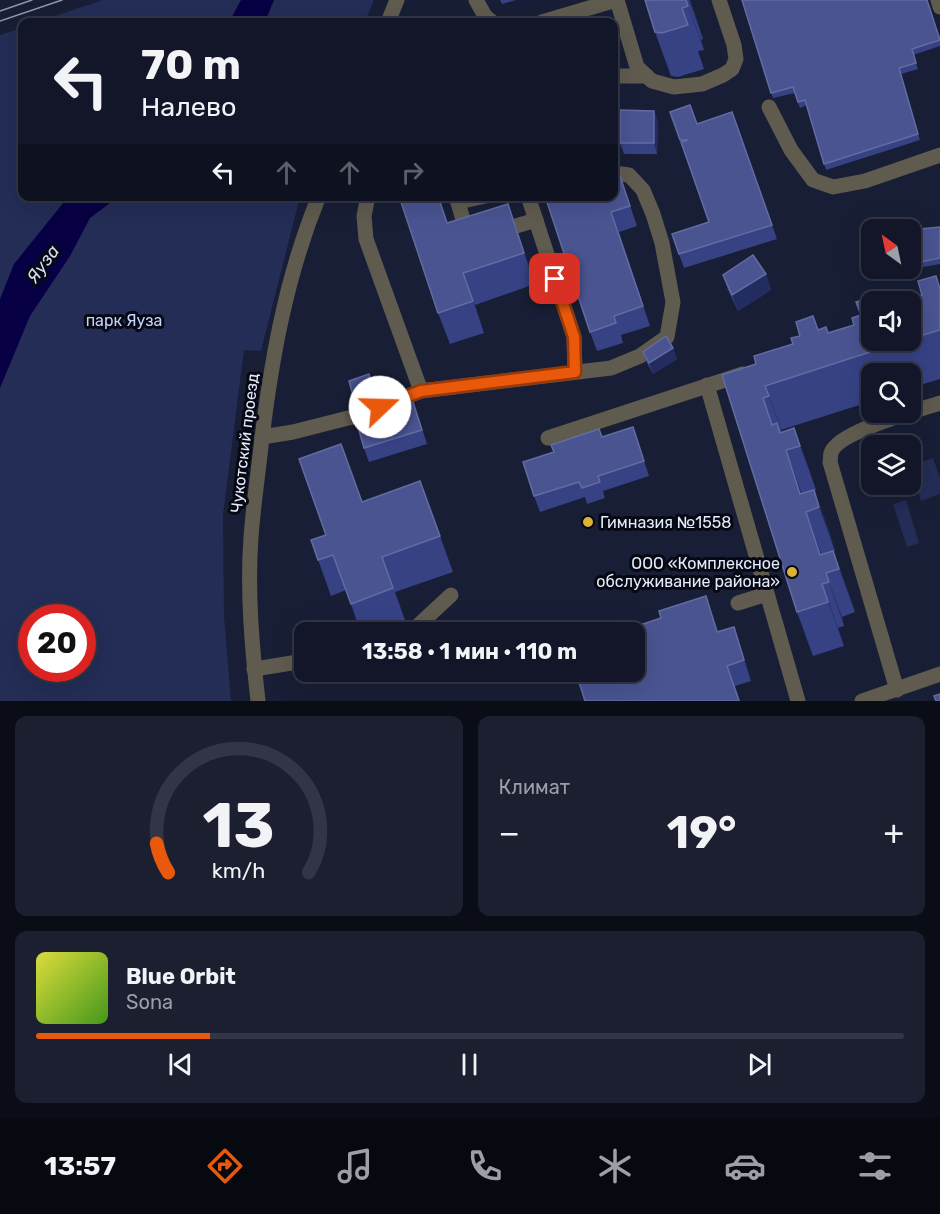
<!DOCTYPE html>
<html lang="ru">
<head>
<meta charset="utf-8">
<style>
  body { margin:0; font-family:Rubik,sans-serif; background:#1b1f30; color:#f1f3f6; height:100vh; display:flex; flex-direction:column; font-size:22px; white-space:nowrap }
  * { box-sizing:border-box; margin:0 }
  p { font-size:20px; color:#9c9fa8 }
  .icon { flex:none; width:33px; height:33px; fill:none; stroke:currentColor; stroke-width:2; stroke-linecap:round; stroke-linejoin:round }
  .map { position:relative; height:701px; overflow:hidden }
  .panel { display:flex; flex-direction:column; gap:15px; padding:15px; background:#0a0c16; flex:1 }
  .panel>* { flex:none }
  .banner { position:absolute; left:18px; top:18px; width:600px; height:183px; border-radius:12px; box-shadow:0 6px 24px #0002,0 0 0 2px #313545; background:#121628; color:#f1f3f6; overflow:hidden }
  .needle { width:39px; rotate:327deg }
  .controls { position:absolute; left:861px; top:219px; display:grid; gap:12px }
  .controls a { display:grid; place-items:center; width:60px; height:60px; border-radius:12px; background:#121628; box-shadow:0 6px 24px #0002,0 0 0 2px #313545; font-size:30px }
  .speed { position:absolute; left:18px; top:604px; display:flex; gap:12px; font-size:30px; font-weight:700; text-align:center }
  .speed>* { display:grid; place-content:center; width:78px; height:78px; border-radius:50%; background:#121628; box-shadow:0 6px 24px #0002,0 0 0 2px #313545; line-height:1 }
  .speed .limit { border:9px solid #d22; background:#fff; color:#111 }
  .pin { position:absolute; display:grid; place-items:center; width:51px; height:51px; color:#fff; margin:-26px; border-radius:12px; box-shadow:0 3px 9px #0006 }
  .me { position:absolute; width:66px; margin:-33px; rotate:69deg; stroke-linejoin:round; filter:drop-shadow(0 0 4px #0008) }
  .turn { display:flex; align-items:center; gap:21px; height:126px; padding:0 24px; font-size:27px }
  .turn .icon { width:78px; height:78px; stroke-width:2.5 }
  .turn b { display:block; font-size:42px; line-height:51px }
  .lanes { display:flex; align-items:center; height:57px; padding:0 24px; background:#0003; justify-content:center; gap:30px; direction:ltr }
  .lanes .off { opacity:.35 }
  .big { font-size:45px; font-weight:700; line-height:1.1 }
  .panel .card { flex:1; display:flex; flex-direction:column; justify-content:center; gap:9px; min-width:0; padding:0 21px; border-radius:12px; background:#1b1f30 }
  .panel .dial { align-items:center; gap:0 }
  .dial svg { height:156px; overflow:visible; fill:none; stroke:#313545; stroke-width:7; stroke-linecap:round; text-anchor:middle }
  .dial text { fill:#f1f3f6; stroke:none }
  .song { display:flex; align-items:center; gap:18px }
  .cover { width:72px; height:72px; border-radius:9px; background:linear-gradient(135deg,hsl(60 70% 55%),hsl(100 70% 35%)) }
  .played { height:6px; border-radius:3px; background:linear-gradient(90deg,#ea580c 20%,#313545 20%) }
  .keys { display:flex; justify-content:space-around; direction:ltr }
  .heat { display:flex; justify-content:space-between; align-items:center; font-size:33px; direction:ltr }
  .panel .tiles { flex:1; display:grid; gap:15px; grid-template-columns:1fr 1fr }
  .card:last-child { grid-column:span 2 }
  .trip { position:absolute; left:294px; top:622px; width:351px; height:60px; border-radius:12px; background:#121628; box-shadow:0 6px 24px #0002,0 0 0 2px #313545; font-weight:700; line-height:60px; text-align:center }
  .dock { display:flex; height:96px; justify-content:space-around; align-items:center; background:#070910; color:#9c9fa8 }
  .dock .icon { width:42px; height:42px }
  .dock .active { color:#ea580c }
  .dock b { font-size:27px; color:#f1f3f6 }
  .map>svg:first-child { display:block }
  .green { fill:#232d56; fill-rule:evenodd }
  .water { fill:#070044 }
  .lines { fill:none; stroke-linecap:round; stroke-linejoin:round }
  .minor { stroke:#605b4f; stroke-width:15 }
  .tram { stroke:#9197aa; stroke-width:1.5 }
  .wall { fill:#364284 }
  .shaded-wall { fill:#222c5f }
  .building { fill:#495491; stroke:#626ca2; stroke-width:1.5 }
  .route-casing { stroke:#983908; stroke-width:15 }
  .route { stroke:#ea580c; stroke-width:10 }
  .poi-dot { fill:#ddb233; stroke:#060913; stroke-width:2 }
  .labels { text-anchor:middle; stroke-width:6; stroke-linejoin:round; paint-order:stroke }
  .park-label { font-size:16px; fill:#c7d3fd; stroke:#060913 }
  .street-label { font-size:16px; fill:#e6ebfc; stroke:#060913 }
  .poi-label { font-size:16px; fill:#e6ebfc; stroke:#060913; text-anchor:start }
  .water-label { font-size:18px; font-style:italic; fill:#d7ddf3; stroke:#060913 }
</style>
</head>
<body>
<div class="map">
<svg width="940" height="701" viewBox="0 0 940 701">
  <rect width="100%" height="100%" fill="#181e35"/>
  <!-- green -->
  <g class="green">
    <polygon points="103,0 374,0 365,22 37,22"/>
    <path d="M22,28V196L300,197L261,351L244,350L223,515L224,617L231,701H0V35ZM32,618H82V669H32Z"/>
    <polygon points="933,458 940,478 940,494 921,501 911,466"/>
    <polygon points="906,500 919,543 907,547 893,504"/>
  </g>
  <!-- water -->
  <g class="water">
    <polygon points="241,0 274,0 265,22 229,22"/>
    <polygon points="68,197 118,197 90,218 70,256 30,316 0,388 0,299 14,264"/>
  </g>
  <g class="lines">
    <!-- minor -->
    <g class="minor">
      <polyline points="476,0 485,16 492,22"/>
      <polyline points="617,0 637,67 652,81 674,87 702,84 723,75 732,69 736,59 734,45 719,0"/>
      <polyline points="938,0 940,7"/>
      <polyline points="388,22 397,0"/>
      <polyline points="542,22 616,0"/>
      <polyline points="614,76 647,76"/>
      <polyline points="769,107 791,150 813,180 833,187 865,181 940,155"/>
      <polyline points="368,196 364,216 366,239 421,391"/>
      <polyline points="456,196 468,236"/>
      <polyline points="528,196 574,337 575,372"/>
      <polyline points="458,202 486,196"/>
      <polyline points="496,232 536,220"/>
      <polyline points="707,385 798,701"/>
      <polyline points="380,407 421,391 611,368 640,356 667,337 673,302 662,243 653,214 643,190 629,175 614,173"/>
      <polyline points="262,437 293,432 360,415"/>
      <polyline points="548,438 743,374"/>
      <polyline points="738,603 767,594"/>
      <polyline points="410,633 451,595"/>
      <polyline points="254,669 304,661"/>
      <path d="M897,690L830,462C831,459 830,456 831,453C837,432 919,410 940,403"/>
      <path d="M258,701C252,647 247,591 251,537C253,509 257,482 260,455C270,366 285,279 319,196"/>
      <polyline points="862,701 940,674"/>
    </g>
    <!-- tram -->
    <g class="tram">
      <polyline points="0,11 32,0"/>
      <polyline points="0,21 62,0"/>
    </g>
  </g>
  <!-- wall -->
  <g class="wall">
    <polygon points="500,0 516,0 502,4"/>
    <polygon points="645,0 690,0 703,39 701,40 704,50 698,51 704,69 678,77 671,76 655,32"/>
    <polygon points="742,0 940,40 940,46 913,55 918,69 901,74 920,140 826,170 807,105 800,108 795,93 773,98"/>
    <polygon points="654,111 658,122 657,154 624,154 620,143"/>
    <polygon points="670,112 698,124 732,112 777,239 684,268 679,254 709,222"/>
    <polygon points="616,164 637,226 619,232 650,326 621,335 623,343 597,351 590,332"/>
    <polygon points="508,204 535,284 475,305 484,333 450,344 438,313 448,223"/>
    <polygon points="940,227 940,264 912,269 910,266 910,230"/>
    <polygon points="766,274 771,290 738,311 728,290 723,275"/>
    <polygon points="936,276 940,287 940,379 910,388 910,374 872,374 872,401 781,430 782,432 794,428 810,472 816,490 814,490 835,551 834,552 855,612 842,617 844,626 838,628 844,646 813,656 797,612 756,364 793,344 813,316 818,330 829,333 872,340 910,340 910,306 915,304"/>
    <polygon points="673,348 677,359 653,374 647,363 643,352"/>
    <polygon points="352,392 377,398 372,401 381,412 418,416 427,444 369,462 364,448 361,419 361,407 357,406"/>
    <polygon points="633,427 649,476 603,491 605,498 587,504 585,497 540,512 534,496 602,437"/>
    <polygon points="420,481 453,572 395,592 406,623 381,633 361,633 346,590 331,596 311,540 326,535 362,502"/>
    <polygon points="713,616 718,632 741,648 751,681 735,686 740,701 585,701 593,674 631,628"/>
  </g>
  <!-- shaded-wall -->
  <g class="shaded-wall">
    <polygon points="686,0 701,40 704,50 688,6"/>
    <polygon points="689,0 690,0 697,19 703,39"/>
    <polygon points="654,111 658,122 657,154 654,143"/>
    <polygon points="438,196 439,196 458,255"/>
    <polygon points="508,204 519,235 535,284 524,253"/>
    <polygon points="611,212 619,232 650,326 643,306"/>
    <polygon points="463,273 475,305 484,333 473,301"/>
    <polygon points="766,274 771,290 738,311 732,295"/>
    <polygon points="673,348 677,359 653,374 649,363"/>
    <polygon points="369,374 377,398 372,401 371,410 366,396"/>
    <polygon points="765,386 781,430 785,440 769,396"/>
    <polygon points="794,428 810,472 816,490 800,446"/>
    <polygon points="786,450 802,494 800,494"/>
    <polygon points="814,490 830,533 835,551 819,507"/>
    <polygon points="806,512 822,556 820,555"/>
    <polygon points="833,551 849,594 855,612 839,569"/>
    <polygon points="826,573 842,617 844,626 829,582"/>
    <polygon points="822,584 838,628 844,646 828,602"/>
    <polygon points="706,596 713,616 724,653 717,632"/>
    <polygon points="734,627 741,648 751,681 744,660"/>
  </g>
  <!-- building -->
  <g class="building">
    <polygon points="645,0 686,0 688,6 682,8 688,25 662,33 655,32"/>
    <polygon points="742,0 927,0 940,40 912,49 916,63 899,68 918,134 824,164 805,100 798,102 793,87 771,93"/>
    <polygon points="690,105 697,124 732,112 772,225 679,254 672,234 709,222 681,142 688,140 680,140 670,112"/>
    <polygon points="620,110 654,111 654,143 620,143"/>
    <polygon points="614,164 616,164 630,206 611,212 643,306 614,316 616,323 590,332 545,196 614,196"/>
    <polygon points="399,196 438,196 447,223 508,204 524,253 463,273 473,301 438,313"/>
    <polygon points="940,227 940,258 910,264 910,230"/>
    <polygon points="753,255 766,274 732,295 723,275"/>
    <polygon points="936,276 940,289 940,330 910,339 910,306 915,304 913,298 922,295 918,281"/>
    <polygon points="874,296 876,302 872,302 872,340 907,340 765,386 769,396 763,398 772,425 777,423 780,433 794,428 800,446 786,450 800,494 814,490 819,507 806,512 820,555 833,551 839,569 826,573 829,582 822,584 828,602 797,612 722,375 756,364 754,356 793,344 791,338 800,336 796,322 813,316 818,330 826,327 828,333 854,325 852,318 861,315 856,302"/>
    <polygon points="666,336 673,348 649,363 643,352"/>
    <polygon points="369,374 372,384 367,387 366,396 369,401 378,402 381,412 413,402 422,430 364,448 356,420 361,419 358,410 364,404 364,399 361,394 352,392 349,381"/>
    <polygon points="633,427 644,461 598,476 600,482 582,488 579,482 534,496 523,462 554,452 551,445 599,429 602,437"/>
    <polygon points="341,444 362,502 420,481 440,536 382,557 393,588 351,604 333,555 318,560 311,540 326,535 299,459"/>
    <polygon points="706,596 717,632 734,627 744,660 727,666 739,701 585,701 578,679 593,674 593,672 634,672 634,633 589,633 628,621 631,628 661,618 659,611"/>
    <polygon points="940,694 940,701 936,701 934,696"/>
  </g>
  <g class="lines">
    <!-- route casing -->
    <g class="route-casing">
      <polyline id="route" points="380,407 421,391 575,372 574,337 555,279"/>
    </g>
    <!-- route -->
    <use href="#route" class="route"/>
  </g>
  <!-- markers -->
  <g class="poi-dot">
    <circle cx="588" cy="522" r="6"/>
    <circle cx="792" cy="572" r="6"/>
  </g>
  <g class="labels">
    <!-- park labels -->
    <g class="park-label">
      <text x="124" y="326">парк Яуза</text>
    </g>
    <!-- street labels -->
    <g class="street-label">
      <text transform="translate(244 443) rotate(-83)" y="6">Чукотский проезд</text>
    </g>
    <!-- poi labels -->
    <g class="poi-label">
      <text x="600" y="528">Гимназия №1558</text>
      <text x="780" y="569" text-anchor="end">ООО «Комплексное<tspan x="780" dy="18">обслуживание района»</tspan></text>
    </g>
    <!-- water labels -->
    <g class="water-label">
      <text transform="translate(43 264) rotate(-54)" y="6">Яуза</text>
    </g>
  </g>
</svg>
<div class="controls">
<a><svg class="needle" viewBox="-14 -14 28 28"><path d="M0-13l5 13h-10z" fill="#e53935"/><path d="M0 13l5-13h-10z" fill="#9c9fa8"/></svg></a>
<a><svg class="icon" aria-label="sound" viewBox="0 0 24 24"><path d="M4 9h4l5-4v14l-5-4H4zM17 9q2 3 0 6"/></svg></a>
<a><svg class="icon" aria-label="search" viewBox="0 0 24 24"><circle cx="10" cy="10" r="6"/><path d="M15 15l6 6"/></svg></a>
<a><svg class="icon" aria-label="layers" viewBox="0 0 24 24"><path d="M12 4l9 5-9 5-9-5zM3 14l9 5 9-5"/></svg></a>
</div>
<div class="speed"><div class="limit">20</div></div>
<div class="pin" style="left:555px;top:279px;background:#d93025"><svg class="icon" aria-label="arrive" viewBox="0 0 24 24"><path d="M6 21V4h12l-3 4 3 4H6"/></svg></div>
<svg class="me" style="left:380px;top:407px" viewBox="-20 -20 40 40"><circle r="19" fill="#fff"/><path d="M0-13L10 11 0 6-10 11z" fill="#ea580c"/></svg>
<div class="trip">13:58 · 1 мин · 110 m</div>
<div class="banner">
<div class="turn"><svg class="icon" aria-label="left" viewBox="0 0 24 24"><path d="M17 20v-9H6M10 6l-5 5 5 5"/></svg><div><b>70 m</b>Налево</div></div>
<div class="lanes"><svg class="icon" aria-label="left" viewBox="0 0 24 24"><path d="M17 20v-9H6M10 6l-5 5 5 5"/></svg><svg class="icon off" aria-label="ahead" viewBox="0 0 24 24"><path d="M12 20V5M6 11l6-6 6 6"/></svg><svg class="icon off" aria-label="ahead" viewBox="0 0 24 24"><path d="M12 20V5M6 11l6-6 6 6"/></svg><svg class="icon off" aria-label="right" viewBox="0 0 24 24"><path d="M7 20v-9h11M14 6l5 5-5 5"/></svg></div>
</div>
</div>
<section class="panel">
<div class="tiles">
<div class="card dial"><svg viewBox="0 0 100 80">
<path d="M14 69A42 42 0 1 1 86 69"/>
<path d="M14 69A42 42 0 0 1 8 54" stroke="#ea580c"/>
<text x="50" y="56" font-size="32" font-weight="700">13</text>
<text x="50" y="72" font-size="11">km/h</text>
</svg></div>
<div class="card"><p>Климат</p>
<div class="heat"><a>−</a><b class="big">19°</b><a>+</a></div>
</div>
<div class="card">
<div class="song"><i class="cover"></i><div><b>Blue Orbit</b><p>Sona</p></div></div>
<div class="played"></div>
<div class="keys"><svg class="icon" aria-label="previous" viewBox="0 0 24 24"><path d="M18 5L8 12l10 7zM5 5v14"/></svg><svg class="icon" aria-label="pause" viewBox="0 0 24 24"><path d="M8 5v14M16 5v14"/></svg><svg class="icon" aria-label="next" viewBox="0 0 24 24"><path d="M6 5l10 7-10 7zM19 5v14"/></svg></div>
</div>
</div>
</section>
<nav class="dock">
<b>13:57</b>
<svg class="icon active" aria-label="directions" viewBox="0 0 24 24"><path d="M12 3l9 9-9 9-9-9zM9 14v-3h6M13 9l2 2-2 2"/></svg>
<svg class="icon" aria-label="music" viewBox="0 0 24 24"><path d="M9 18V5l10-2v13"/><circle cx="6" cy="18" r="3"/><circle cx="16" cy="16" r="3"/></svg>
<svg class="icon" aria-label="phone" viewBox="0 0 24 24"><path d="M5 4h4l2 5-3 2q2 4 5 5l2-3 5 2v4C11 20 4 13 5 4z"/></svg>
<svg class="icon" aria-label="climate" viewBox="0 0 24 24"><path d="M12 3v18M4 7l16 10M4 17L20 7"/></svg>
<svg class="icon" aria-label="car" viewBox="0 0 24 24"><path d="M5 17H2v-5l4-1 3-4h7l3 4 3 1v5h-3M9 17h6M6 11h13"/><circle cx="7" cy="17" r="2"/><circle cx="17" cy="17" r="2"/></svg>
<svg class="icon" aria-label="filters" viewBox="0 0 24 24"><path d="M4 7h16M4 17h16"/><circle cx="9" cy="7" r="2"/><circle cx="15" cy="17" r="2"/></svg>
</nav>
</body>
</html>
